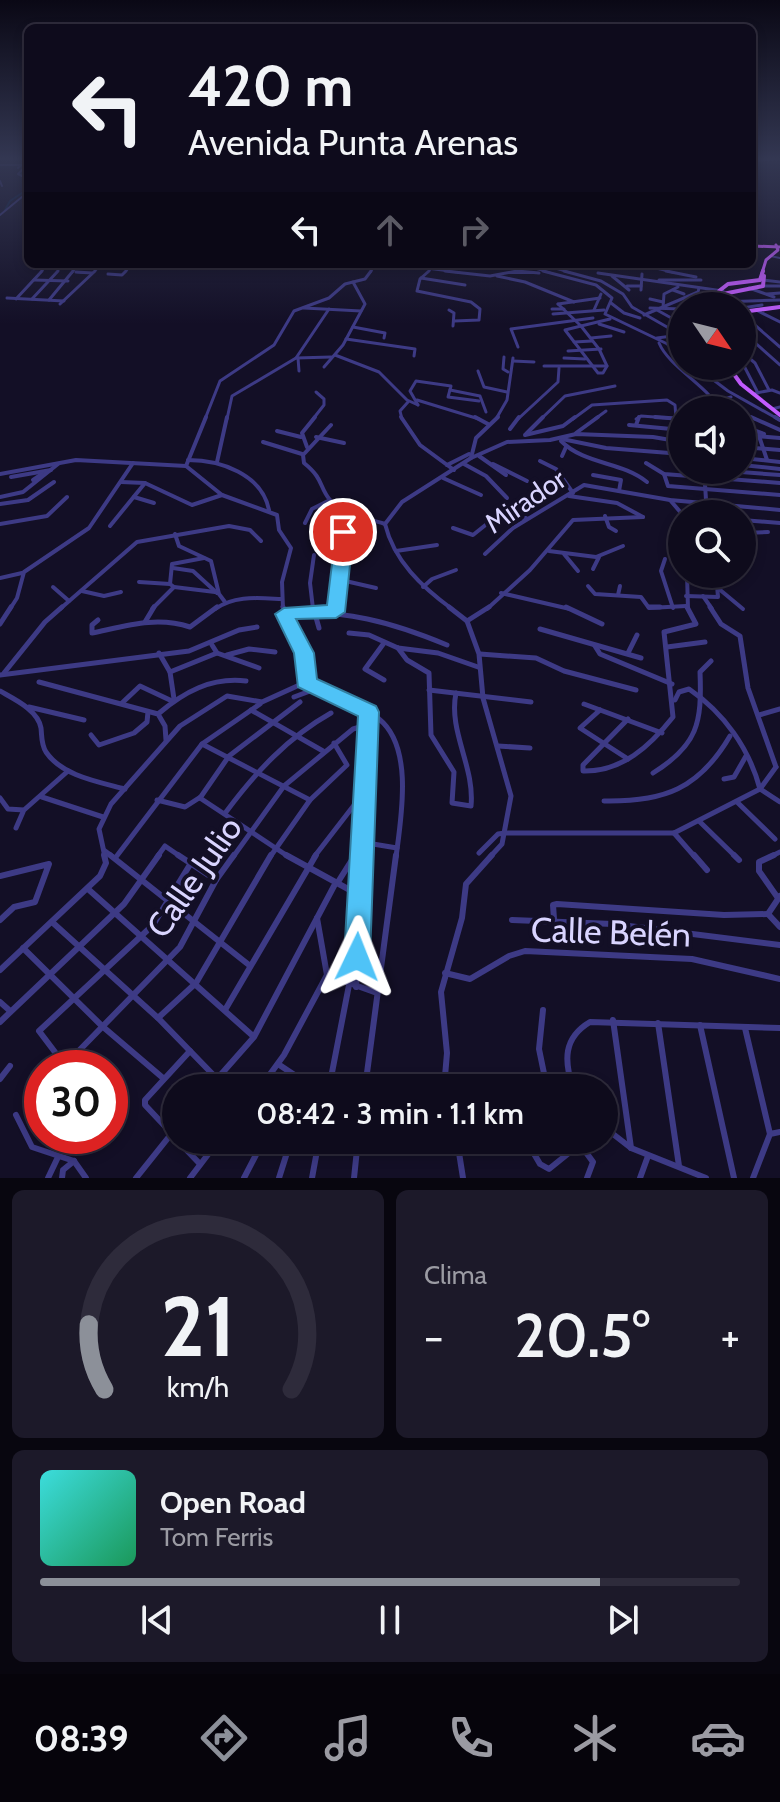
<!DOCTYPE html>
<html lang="es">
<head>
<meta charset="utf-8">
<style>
  body { margin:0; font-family:Cabin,sans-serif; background:#1c1929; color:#f1f3f6; height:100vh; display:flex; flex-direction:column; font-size:30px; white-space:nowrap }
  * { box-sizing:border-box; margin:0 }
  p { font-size:26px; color:#9b9ba3 }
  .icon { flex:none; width:44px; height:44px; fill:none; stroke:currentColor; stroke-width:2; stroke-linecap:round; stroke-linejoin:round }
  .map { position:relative; height:1178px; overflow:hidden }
  .sheet { display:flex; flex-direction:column; gap:12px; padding:12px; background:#08060f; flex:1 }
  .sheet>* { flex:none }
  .hud { position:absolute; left:24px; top:24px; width:732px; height:244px; border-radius:12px; box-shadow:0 4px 12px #0003,0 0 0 2px #2e2b3b; background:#0e0b1c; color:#f1f3f6; overflow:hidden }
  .needle { width:52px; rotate:125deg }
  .tools { position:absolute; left:668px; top:292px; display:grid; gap:16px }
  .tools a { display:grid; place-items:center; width:88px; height:88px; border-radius:50%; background:#0e0b1c; box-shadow:0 4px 12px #0003,0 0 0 2px #2e2b3b; font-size:40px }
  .speed { position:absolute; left:24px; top:1050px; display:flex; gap:16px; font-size:40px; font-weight:700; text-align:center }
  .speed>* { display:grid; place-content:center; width:104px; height:104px; border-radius:50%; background:#0e0b1c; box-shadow:0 4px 12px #0003,0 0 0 2px #2e2b3b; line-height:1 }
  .speed .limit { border:12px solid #d22; background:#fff; color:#111 }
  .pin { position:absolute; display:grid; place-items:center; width:68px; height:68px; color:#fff; margin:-34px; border:4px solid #fff; border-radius:50%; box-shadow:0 2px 8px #0007 }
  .me { position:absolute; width:88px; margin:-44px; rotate:2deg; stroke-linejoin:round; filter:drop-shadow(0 0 6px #0008) }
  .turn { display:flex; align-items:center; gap:28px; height:168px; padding:0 32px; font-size:36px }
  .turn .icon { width:104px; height:104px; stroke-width:2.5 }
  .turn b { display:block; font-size:56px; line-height:68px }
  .lanes { display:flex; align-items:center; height:76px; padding:0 32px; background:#0003; justify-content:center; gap:40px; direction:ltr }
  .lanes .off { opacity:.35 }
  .big { font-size:60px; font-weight:600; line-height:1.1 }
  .sheet .card { flex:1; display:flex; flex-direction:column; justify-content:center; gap:12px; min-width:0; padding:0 28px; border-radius:12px; background:#1c1929 }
  .sheet .dial { align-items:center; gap:0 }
  .dial svg { height:208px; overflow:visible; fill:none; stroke:#2e2b3b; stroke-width:7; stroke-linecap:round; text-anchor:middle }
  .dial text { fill:#f1f3f6; stroke:none }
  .song { display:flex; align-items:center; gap:24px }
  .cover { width:96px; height:96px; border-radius:12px; background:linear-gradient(135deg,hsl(180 70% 55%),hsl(150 70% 35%)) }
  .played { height:8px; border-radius:4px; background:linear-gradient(90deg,#8c9099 80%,#2e2b3b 80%) }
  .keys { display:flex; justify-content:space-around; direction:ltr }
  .heat { display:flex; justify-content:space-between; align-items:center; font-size:44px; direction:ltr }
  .sheet .tiles { flex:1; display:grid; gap:12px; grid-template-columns:1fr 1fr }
  .card:last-child { grid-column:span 2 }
  .trip { position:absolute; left:162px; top:1074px; width:456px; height:80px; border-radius:40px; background:#0e0b1c; box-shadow:0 4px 12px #0003,0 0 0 2px #2e2b3b; font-weight:600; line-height:80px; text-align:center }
  .dock { display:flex; height:128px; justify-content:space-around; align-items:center; background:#06040b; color:#9b9ba3 }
  .dock .icon { width:56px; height:56px }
  .dock .current { color:#8c9099 }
  .dock b { font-size:36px; color:#f1f3f6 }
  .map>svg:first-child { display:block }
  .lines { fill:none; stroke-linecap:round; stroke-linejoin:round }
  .stream { stroke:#0c2248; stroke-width:2 }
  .minor-far4 { stroke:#3d3a85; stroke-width:2 }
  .minor-far3 { stroke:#3d3a85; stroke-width:3 }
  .minor-far2 { stroke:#3d3a85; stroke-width:4 }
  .minor-far1 { stroke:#3d3a85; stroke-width:5 }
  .minor { stroke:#3d3a85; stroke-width:6 }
  .major-far1 { stroke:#c25bff; stroke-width:3 }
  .major { stroke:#c25bff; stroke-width:4 }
  .route { fill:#4fc3f7; stroke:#337fa1; stroke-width:2 }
  .labels { text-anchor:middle; stroke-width:8; stroke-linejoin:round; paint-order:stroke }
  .street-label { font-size:28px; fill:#d9d4ff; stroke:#130f26 }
  .near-street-label { font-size:34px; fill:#d9d4ff; stroke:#130f26 }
</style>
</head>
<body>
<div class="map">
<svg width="780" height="1178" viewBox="0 0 780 1178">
  <rect width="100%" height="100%" fill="#130f26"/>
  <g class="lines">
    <!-- stream -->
    <g class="stream">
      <polyline points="20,173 28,175"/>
      <polyline points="5,210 10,201 25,191 27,182"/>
    </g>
    <!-- minor-far4 -->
    <g class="minor-far4">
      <polyline points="25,159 28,164 18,174 26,178 28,184"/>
      <polyline points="752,161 780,159"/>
      <polyline points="0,165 21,165 18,168"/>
      <polyline points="0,181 2,186"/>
      <polyline points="0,215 28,192"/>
      <polyline points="770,256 780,258"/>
      <polyline points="84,264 130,267"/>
      <polyline points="391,264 462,273"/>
      <polyline points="519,264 551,273"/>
      <polyline points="540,264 571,273"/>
      <polyline points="129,267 146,264"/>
      <polyline points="654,268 675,273"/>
      <polyline points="34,269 72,265"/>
      <polyline points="76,272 86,273"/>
      <polyline points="40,273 48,264"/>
      <polyline points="56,273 60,268"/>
      <polyline points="72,273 77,266"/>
      <polyline points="93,273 101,265"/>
      <polyline points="124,273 130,267"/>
      <polyline points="370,273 376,264"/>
      <polyline points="427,273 430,270"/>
      <polyline points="508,273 535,273"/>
    </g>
    <!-- minor-far3 -->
    <g class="minor-far3">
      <polyline points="429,271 420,279 417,291 471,302 480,309 479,320 454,321"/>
      <polyline points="445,271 490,276 517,271 539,273"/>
      <polyline points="543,271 596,285 612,298 605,314 682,351"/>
      <polyline points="564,271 601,281 623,294 632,307 681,335"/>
      <polyline points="666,271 696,277"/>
      <polyline points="76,272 92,273"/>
      <polyline points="598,273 723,291"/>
      <polyline points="108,274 122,275 126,271"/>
      <polyline points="497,276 525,282 574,302"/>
      <polyline points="612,276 629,290"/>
      <polyline points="421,278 465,285"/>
      <polyline points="34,280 68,281"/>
      <polyline points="659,280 701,280"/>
      <polyline points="763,280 780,282"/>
      <polyline points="627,286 641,286"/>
      <polyline points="763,286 780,286"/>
      <polyline points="749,288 774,297"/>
      <polyline points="641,290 642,274"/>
      <polyline points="673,290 684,294"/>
      <polyline points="767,294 780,293"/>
      <polyline points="7,298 64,301"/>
      <polyline points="16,299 42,271"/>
      <polyline points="32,299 58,271"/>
      <polyline points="650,299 663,302"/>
      <polyline points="49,300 73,271"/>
      <polyline points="720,302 780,300"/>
      <polyline points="611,303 624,313 640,318"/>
      <polyline points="60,304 95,271"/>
      <polyline points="558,304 581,326"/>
      <polyline points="558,304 600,298"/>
      <polyline points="694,306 718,295"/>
      <polyline points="304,308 361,311"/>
      <polyline points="650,308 682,309"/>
      <polyline points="663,308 664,294 678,287"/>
      <polyline points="742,308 762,305"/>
      <polyline points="552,309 564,309"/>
      <polyline points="449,310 454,313 453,326"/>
      <polyline points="594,310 601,294"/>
      <polyline points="657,310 682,324"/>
      <polyline points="756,310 780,322"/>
      <polyline points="553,314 604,310"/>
      <polyline points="742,314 780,347"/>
      <polyline points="644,315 698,292 699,288"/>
      <polyline points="599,324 624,332"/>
      <polygon points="581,326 599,349 607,366 603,373 598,373 565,330"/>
      <polyline points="581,326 610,319"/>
      <polyline points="353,327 385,333 384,338"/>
      <polyline points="742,331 780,365"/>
      <polyline points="591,338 611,336"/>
      <polyline points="657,338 680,335"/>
      <polyline points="346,339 415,349 414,356"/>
      <polyline points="574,342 592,341"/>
      <path d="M659,343C667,362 693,378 709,395"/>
      <polyline points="668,345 682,344"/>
      <polyline points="518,347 511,329 593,318"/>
      <polyline points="568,351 601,349"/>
      <polyline points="742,352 755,363 769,390"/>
      <polyline points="335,355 379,372 407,400 418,405"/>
      <polyline points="504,357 503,369 508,372"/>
      <polyline points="296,358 331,357"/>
      <polyline points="298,358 299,371"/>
      <polyline points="564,358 585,359"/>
      <polyline points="513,361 534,362"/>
      <polyline points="742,362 758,393"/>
      <polyline points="544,366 607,366"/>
      <polyline points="695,366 728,391 778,419"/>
      <polyline points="704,366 710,376"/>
      <polyline points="324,367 343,345 365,304 353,282"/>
      <polyline points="478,371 484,387 507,392"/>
      <polyline points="450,390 480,396 486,412"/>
      <polyline points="756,393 772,390 780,393"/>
      <polyline points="723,399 738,410"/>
      <polyline points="417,400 479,419"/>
      <polyline points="705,403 716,410"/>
      <polyline points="418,405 410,391 416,381 451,386 448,397 479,401"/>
      <polyline points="694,409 731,397"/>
      <polyline points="694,409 705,410"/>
      <polyline points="772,409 780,407"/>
      <polyline points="742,413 755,419"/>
      <polyline points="205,419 220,381 274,345 294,311 329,298 345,284 365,279 371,271"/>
      <polyline points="227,419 232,396 296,358 329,309"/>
      <polyline points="313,419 324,405 324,399 316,392"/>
      <polyline points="402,419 400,411 408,402"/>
      <polyline points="496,419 507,400 513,358"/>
      <polyline points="518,419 558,382 559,368"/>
      <polyline points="541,419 565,396 615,386"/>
      <polyline points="573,419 592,405 667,400 675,405 676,418"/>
      <polyline points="595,419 606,411"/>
      <polyline points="636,419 641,416 682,419"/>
    </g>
    <!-- minor-far2 -->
    <g class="minor-far2">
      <polyline points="401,417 420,445 454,470"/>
      <polyline points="475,417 488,424"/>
      <polyline points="655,417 682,419"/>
      <polyline points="751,417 780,430"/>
      <polyline points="775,417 780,420"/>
      <path d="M331,425L303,455L304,463C324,479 319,487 330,500C343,514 368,519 385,524"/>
      <polyline points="629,425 682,430"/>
      <polyline points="636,425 639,417"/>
      <polyline points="742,426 764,434"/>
      <polyline points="510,429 519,417"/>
      <polyline points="277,431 301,437"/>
      <polyline points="576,433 598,417"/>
      <polyline points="526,434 543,417"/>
      <polyline points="525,435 563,426 575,417"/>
      <polyline points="742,435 780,438"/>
      <polyline points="759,436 767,460"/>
      <polyline points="316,437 344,443"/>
      <polyline points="562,439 606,448 682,454"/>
      <path d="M561,441C585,465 621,461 647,482"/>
      <polyline points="263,442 302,454"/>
      <polyline points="307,447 302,433 315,417"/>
      <polyline points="742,447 780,450"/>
      <polyline points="479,456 506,475"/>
      <polyline points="562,456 566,447"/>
      <polyline points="471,458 476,438 498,417"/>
      <polyline points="742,458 780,462"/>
      <path d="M188,460C220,460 262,474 269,510"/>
      <polyline points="540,461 556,469 573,493"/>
      <polyline points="217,462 227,417"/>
      <polyline points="646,463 664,474 780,483"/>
      <polyline points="464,464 486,476 507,498"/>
      <polyline points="493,464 527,481"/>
      <polyline points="447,465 469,454"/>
      <polyline points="742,465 780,469"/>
      <polyline points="186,466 206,417"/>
      <polyline points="186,466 222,495 277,515 279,530 291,548 282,582 283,609"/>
      <polyline points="704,470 707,514"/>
      <polyline points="714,470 780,475"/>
      <polyline points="0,474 76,460 186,466"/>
      <polyline points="664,474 668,486 780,495"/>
      <polyline points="593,475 621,480 619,491"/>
      <polyline points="11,477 51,470"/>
      <polyline points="443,478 481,495"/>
      <polyline points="33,480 42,474"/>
      <polyline points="121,482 145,483 192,505 222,495"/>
      <polyline points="569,496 617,503 643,517"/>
      <polyline points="0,497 23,492 58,464"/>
      <polyline points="134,497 154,503"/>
      <polyline points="670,500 682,514"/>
      <polyline points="0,504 28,500 54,482"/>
      <polyline points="605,516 609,527 616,531"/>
      <polyline points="742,520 780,523"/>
      <polyline points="305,523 312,509 330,500"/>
      <polyline points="0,524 47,516 67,497"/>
      <polyline points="385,524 402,502 471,458 507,442 550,440 576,434 653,437 682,442"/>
      <path d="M385,524C394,561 422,587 452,609"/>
      <polyline points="110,526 145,483"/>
      <polyline points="453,528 473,535 493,519 526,518"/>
      <polyline points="319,532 343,532 349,553 341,564 336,609"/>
      <polyline points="742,533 768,532"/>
      <polyline points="175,534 179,546 211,561 219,594 225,602"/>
      <polyline points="396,551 437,545"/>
      <polyline points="549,551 596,557 623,546"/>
      <polyline points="485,554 513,528 584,485 670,500 780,510"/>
      <polyline points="564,554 578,571"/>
      <polyline points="665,559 661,571 673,608"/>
      <polyline points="173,568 193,571 217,593"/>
      <polyline points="593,569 599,557"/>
      <polyline points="687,574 688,609"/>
      <polyline points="0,578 22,573"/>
      <polyline points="341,580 376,588"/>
      <polyline points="139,582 170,584"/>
      <polyline points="588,586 595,594 641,597 649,608 686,606"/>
      <polyline points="53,587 69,601"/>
      <polyline points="174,587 215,592"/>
      <polyline points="423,587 432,579 456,570"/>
      <polyline points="719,589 743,609"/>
      <polyline points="82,591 104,596 121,592"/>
      <polyline points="501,593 570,609"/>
      <polyline points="618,595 620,586"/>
      <polyline points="686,596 718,597 716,574"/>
      <polyline points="703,596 712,609"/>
      <polyline points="10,609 17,598 24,572 89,528 133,463"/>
      <polyline points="60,609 137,542 229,526 250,530 261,541"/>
      <polyline points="152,609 174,587 170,584 172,564 204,558"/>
      <path d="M215,609C235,595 258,598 282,599"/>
      <polyline points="313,609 310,583 314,555"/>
      <polyline points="487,609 530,570 573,520 643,517"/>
    </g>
    <!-- minor-far1 -->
    <g class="minor-far1">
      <polyline points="283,607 305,657 306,682"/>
      <polyline points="313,607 319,628"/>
      <polyline points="449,607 467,621"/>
      <polyline points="566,607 602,624"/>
      <polyline points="649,607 660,607"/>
      <polyline points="710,607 721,624 740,636 748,688 776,767"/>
      <polyline points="336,612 336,607"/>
      <path d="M284,614C342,608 394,623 447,645"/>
      <path d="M98,620L92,625V633C126,626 156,616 190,627L217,607"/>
      <polyline points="467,621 489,607"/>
      <polyline points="467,621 479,654 483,698 511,796 502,844 490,857"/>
      <polyline points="145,622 154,607"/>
      <polyline points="0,624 11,607"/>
      <polyline points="540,629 641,658"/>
      <polyline points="349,633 369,635 398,648 438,653 478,667"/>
      <polyline points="384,643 365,669 384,680"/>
      <polyline points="212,645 217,653 259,668"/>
      <polyline points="595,646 600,654 672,684"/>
      <polyline points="667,647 705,642"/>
      <path d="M398,648L407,660L429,673L431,735L454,772L452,803L471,806C475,767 448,731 456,693"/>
      <polyline points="159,653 170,672 174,699"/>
      <polyline points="628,653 637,635"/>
      <polyline points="480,654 536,658 564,671 636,690"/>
      <polyline points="227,655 249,649 275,652"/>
      <polyline points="170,672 217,653"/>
      <polyline points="4,673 45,622 62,607"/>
      <polyline points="0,675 189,651 239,630 257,627"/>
      <polyline points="39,682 158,714 165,726 166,740"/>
      <path d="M306,682C329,693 359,702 379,719C414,747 401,818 396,857"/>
      <polyline points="429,690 531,702"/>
      <path d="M0,691C14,699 38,710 41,728C42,737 41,744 46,752C62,776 99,782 125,789"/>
      <polyline points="294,697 318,688"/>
      <path d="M675,700L679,692L689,689C724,713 749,748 760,789L780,802"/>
      <polyline points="122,703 140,686 172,701"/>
      <polyline points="584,704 662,733"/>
      <polyline points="29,707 84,720"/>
      <polyline points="251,710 323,751"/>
      <polyline points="600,710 580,728 628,759"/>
      <path d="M158,714C184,692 211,677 246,681"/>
      <polyline points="759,715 780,709"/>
      <path d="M628,719L583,765V771C622,772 650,746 673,717L664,632L696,624L687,607"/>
      <polyline points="91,735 99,745 134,733 147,722 148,712"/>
      <polyline points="202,744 310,800"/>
      <polyline points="498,746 530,748"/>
      <path d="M653,773C698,745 702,723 700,672L711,661"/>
      <polyline points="724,779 734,777 746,756"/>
      <polyline points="42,797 103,817"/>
      <polyline points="0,798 8,809 24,810 68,771"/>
      <polyline points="200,798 289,857"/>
      <polyline points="200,798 229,756 300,702"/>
      <polyline points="157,800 185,807 199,798"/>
      <path d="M604,801C664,802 699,789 730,736"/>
      <polyline points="737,802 775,839"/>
      <path d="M226,812C255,773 288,737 331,713"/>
      <polyline points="699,821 736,857"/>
      <polyline points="16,828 23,812"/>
      <polyline points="674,833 695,857"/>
      <polyline points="361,842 397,848"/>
      <polyline points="105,851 113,857"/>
      <polyline points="479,853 498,834 505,833 674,833 760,789 776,767"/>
      <polyline points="105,857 99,829 111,804 180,726 227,696 262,702 306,682"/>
      <polyline points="116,857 202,744 260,704"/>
      <polyline points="157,857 165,846 181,857"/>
      <polyline points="233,857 284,786 353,729 367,725"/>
      <polyline points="270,857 310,800 347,765 334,743"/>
      <polyline points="314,857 365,791"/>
      <polyline points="352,857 361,852"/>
      <polyline points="362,857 369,712"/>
      <polyline points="770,857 780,852"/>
    </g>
    <!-- minor -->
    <g class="minor">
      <polyline points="110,855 249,965"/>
      <polyline points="178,855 216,880"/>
      <polyline points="286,855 359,895"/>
      <polyline points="694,855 707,870"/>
      <polyline points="734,855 739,860"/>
      <polyline points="774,855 759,862 759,871 778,898"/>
      <polyline points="0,876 49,864 35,902 14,907 0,920"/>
      <polyline points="338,882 355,855"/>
      <polyline points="88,889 253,1036"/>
      <polyline points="768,914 780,896"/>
      <polyline points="768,914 780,927"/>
      <polyline points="317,918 327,975"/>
      <polyline points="554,919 553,905 557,904 724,915 768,914"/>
      <polyline points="512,920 613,924 780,945"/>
      <polyline points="52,922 158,1018 226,1088"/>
      <polyline points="23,948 102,1026 163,1078"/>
      <polyline points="0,970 100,876 106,863 104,855"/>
      <polyline points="445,973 470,979 509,956 525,951 692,959 780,979"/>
      <polyline points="327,975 377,993"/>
      <polyline points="356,987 362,855"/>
      <polyline points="0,1002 9,1010"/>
      <polyline points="225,1010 316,855"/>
      <polyline points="543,1010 539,1049 547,1088"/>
      <polyline points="158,1018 196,983 271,855"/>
      <polyline points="613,1020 631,1148"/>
      <polyline points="0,1022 124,904 159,855"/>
      <polyline points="658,1023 679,1166"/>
      <polyline points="700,1025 734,1178"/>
      <polyline points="745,1028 770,1134"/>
      <polyline points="278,1064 299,1078"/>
      <polyline points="65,1065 180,947 216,880 234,855"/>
      <polyline points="67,1068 39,1031 153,925 191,863"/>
      <polyline points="0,1079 10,1066"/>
      <polyline points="509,1083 510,1088"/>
      <polyline points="209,1088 254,1037 334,886"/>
      <polyline points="260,1088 284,1055 327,975"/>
      <polyline points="329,1088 349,985"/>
      <polyline points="365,1088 396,855"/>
      <polyline points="444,1088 447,1053 441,992 462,918 466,884 492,855"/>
      <path d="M573,1088C564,1061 563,1038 590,1022L780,1028"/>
      <polyline points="16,1115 32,1147 74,1161"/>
      <polyline points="604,1127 631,1148 706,1178"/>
      <polyline points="176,1138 145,1105 145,1100 190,1051"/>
      <polyline points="177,1140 200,1164"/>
      <polyline points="457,1140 463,1178"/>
      <polyline points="526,1140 540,1164 549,1169 580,1144"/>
      <polyline points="577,1140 593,1162 587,1178"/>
      <polyline points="74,1161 86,1178"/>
      <polyline points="48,1178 58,1157"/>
      <polyline points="62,1178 63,1170 74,1161"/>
      <polyline points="136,1178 176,1128"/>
      <polyline points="190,1178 219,1140"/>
      <polyline points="244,1178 259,1149"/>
      <polyline points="279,1178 291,1140"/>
      <polyline points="312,1178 319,1140"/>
      <polyline points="354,1178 358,1140"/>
      <polyline points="640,1178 648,1156"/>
      <polyline points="753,1178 770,1134 780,1132"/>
    </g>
    <!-- major-far1 -->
    <g class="major-far1">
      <polyline points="752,246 780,247"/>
      <polyline points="762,273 766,260 778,250 776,245"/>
    </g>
    <!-- major -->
    <g class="major">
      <polyline points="718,295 763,286 764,276"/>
      <polyline points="724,306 719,291 728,284 760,280 763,271"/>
      <polyline points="742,312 780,307"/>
      <polyline points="728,366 741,384 780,415"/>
    </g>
  </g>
  <!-- sky -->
  <linearGradient id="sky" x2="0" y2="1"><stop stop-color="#0a0815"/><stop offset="0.49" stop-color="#333752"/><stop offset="1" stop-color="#333752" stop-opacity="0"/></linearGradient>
  <rect width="780" height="324" fill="url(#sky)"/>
  <!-- route -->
  <polygon class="route" points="343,527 351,532 358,555 350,565 345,612 336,618 296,619 314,653 317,679 376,706 379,712 370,957 366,965 357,969 347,965 344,957 358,716 298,687 294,653 275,614 284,608 327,605 332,564 340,554 334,532"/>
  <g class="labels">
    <!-- street labels -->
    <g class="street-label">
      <text transform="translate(525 501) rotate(-34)" y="10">Mirador</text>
    </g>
    <!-- near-street labels -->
    <g class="near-street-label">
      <text transform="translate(194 877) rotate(-55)" y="12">Calle Julio</text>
      <text transform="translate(611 932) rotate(2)" y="12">Calle Belén</text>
    </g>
  </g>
</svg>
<div class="tools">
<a><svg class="needle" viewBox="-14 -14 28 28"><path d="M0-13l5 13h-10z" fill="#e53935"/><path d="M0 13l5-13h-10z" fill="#9b9ba3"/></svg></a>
<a><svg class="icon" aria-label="sound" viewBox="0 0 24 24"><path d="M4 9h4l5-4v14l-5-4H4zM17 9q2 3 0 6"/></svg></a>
<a><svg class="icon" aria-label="search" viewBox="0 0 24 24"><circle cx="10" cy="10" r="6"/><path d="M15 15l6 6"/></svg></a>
</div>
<div class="speed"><div class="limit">30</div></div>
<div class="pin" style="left:343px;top:532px;background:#d93025"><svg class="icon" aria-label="arrive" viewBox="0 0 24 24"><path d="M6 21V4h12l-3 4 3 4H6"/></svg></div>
<svg class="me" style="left:357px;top:957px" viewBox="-20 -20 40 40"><path d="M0-17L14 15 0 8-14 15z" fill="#4fc3f7" stroke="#fff" stroke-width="4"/></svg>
<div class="trip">08:42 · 3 min · 1.1 km</div>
<div class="hud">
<div class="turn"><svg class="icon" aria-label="left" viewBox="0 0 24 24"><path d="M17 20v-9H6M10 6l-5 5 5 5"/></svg><div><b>420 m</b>Avenida Punta Arenas</div></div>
<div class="lanes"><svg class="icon" aria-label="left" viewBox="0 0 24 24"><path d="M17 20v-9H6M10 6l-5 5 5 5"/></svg><svg class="icon off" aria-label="ahead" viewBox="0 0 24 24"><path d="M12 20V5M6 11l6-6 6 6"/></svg><svg class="icon off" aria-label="right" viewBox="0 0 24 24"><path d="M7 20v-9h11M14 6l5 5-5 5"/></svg></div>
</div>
</div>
<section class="sheet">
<div class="tiles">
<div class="card dial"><svg viewBox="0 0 100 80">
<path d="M14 69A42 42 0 1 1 86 69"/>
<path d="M14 69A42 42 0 0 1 8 44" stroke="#8c9099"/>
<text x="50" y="56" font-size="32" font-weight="700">21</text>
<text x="50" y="72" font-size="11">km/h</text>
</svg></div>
<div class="card"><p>Clima</p>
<div class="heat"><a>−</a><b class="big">20.5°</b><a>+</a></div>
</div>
<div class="card">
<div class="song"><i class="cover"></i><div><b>Open Road</b><p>Tom Ferris</p></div></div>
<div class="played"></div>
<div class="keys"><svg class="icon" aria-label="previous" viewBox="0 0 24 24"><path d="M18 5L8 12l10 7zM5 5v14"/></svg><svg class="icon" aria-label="pause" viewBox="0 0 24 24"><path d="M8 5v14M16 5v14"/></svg><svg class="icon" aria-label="next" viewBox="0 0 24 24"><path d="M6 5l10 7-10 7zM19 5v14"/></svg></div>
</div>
</div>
</section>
<nav class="dock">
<b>08:39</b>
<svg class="icon current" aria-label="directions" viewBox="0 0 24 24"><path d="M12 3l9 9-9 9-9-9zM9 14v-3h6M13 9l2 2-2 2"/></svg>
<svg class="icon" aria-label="music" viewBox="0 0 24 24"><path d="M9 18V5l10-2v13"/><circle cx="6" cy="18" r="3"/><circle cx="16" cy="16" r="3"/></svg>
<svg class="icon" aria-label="phone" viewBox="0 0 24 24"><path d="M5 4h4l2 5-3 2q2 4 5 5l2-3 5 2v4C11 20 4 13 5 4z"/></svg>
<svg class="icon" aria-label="climate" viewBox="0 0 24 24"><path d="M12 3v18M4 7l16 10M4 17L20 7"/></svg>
<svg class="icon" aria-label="car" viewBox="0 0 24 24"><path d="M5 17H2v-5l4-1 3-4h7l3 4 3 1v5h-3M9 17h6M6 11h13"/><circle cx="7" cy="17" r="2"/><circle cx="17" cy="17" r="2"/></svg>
</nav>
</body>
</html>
